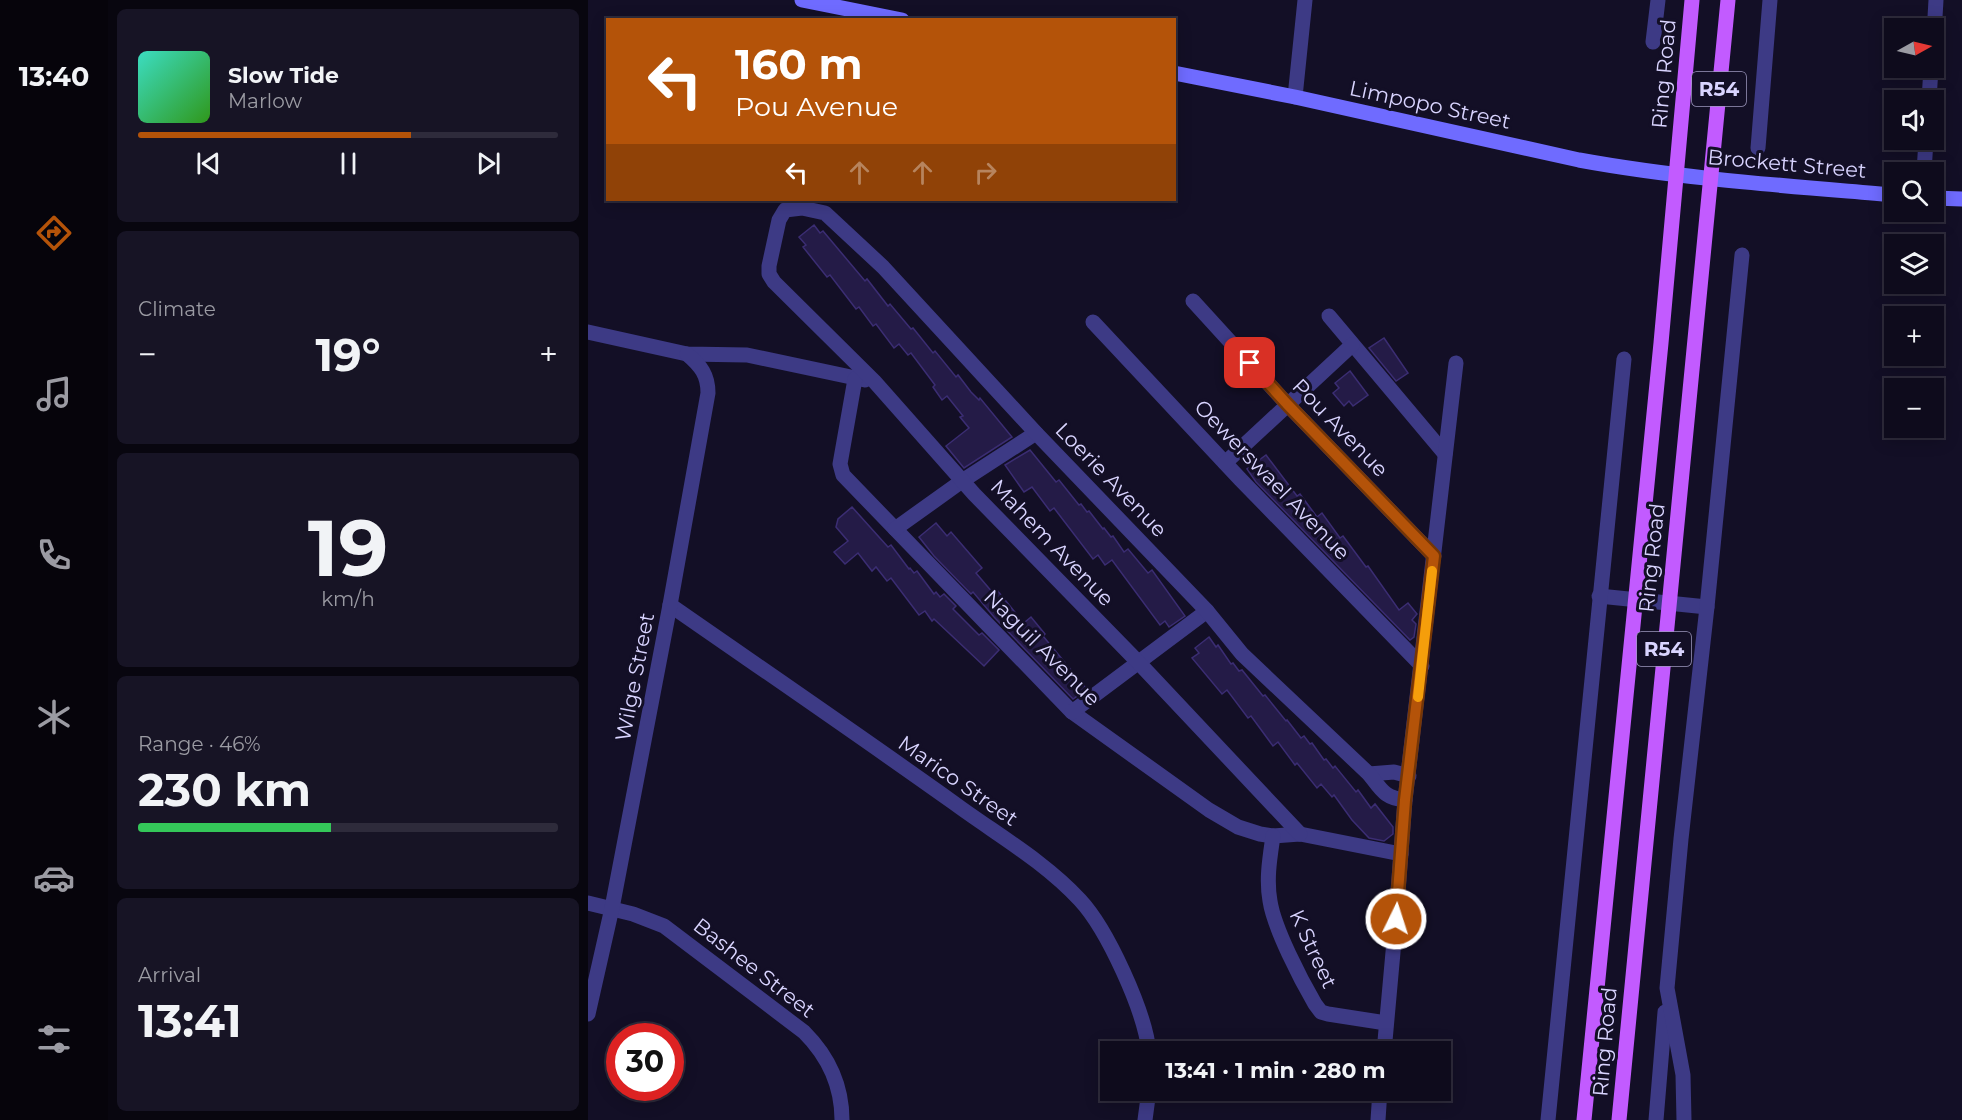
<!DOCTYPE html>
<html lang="en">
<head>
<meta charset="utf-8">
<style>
  body { margin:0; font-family:Montserrat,sans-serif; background:#171425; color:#f1f3f6; height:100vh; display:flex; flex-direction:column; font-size:22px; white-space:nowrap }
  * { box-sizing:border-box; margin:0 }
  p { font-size:20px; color:#9b9ba3 }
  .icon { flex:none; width:33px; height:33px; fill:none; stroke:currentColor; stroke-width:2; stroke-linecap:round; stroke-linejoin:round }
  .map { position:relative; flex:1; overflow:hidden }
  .panel { display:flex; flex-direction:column; gap:9px; padding:9px; background:#08060f; width:480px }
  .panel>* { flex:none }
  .banner { position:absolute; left:18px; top:18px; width:570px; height:183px; border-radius:0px; box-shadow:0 3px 15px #0003,0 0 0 2px #2e2b3b; background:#b45309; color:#fff; overflow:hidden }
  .needle { width:39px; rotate:82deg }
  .buttons { position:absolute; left:1296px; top:18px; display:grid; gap:12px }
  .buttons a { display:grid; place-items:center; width:60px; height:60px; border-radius:0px; background:#0e0b1c; box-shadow:0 3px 15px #0003,0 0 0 2px #2e2b3b; font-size:30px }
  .speed { position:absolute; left:18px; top:1023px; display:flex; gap:12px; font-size:30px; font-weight:700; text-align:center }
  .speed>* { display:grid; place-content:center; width:78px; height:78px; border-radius:50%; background:#0e0b1c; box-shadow:0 3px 15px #0003,0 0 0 2px #2e2b3b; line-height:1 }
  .speed .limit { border:9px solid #d22; background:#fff; color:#111 }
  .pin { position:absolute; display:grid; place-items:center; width:51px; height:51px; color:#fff; margin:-26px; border-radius:12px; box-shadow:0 3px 9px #0006 }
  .me { position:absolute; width:66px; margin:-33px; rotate:4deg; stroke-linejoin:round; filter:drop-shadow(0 0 4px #0008) }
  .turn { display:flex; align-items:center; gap:21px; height:126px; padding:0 30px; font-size:27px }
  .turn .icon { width:78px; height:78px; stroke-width:2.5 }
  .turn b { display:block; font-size:42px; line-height:51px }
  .lanes { display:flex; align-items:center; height:57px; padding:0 30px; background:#0003; justify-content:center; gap:30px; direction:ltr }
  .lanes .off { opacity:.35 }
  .big { font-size:45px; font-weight:700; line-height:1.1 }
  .panel .tile { flex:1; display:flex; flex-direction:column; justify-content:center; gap:9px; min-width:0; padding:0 21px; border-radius:9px; background:#171425 }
  .panel .dial { align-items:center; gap:0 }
  .dial b { font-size:78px; line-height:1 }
  .song { display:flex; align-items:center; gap:18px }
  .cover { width:72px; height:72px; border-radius:9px; background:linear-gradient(135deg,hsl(170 70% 55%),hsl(110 70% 35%)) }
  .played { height:6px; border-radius:3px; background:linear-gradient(90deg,#b45309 65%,#2e2b3b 65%) }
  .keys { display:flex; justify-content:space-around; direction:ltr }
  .heat { display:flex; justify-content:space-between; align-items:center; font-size:33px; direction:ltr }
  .charge { height:9px; border-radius:4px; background:linear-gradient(90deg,#34c759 46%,#2e2b3b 0) }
  .trip { position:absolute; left:512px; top:1041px; width:351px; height:60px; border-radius:0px; background:#0e0b1c; box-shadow:0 3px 15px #0003,0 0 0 2px #2e2b3b; font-weight:700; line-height:60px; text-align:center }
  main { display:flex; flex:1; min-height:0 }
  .tab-bar { display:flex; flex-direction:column; width:108px; justify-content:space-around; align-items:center; background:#06040b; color:#9b9ba3 }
  .tab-bar .icon { width:42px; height:42px }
  .tab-bar .active { color:#b45309 }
  .tab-bar b { font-size:27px; color:#f1f3f6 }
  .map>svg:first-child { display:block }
  .building { fill:#241b47; stroke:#3b2d73; stroke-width:1.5 }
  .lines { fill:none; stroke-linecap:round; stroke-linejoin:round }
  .street { stroke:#3d3a85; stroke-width:15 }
  .secondary { stroke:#6f6bff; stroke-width:15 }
  .primary { stroke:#c25bff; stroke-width:15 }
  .route-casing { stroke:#753606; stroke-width:15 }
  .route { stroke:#b45309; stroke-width:10 }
  .slow { stroke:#f59e0b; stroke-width:10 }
  .labels { text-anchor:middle; stroke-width:6; stroke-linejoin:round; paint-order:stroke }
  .shield { fill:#130f26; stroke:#9e99be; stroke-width:1.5 }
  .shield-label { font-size:20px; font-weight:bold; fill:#d9d4ff }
  .street-label { font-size:21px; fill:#d9d4ff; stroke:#130f26 }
</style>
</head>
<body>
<main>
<nav class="tab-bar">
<b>13:40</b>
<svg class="icon active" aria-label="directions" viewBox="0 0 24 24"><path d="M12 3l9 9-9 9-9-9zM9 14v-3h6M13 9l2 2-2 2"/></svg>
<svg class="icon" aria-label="music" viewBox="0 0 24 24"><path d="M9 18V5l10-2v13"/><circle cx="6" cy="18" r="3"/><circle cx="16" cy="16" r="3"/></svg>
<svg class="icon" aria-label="phone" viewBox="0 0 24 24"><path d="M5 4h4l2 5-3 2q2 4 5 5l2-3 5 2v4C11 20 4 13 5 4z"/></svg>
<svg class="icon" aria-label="climate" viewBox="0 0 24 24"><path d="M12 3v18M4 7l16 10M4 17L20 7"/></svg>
<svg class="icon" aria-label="car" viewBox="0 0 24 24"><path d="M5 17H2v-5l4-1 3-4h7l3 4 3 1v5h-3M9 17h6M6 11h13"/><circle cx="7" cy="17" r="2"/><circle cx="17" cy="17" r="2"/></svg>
<svg class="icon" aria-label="filters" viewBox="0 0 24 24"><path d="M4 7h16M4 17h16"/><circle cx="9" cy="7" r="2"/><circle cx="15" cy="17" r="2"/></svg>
</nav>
<section class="panel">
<div class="tile">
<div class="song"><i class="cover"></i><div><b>Slow Tide</b><p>Marlow</p></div></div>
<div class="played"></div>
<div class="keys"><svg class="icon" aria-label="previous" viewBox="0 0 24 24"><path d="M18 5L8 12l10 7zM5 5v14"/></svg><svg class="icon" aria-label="pause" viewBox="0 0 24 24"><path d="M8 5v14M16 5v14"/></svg><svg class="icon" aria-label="next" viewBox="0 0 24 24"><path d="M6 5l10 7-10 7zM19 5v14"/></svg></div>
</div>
<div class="tile"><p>Climate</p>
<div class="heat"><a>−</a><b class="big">19°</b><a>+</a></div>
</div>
<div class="tile dial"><b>19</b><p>km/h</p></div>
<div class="tile"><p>Range · 46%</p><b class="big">230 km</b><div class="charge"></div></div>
<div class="tile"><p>Arrival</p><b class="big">13:41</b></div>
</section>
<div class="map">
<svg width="1374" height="1120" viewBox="0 0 1374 1120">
  <rect width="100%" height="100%" fill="#130f26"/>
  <!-- building -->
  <g class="building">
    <polygon points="226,225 232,233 235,231 277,281 279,279 300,306 302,304 323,329 325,328 345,353 347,351 368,377 370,375 383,392 391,400 392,398 424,437 376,468 358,446 381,428 372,417 375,416 359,396 354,400 345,387 347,385 323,353 320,355 311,344 306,348 288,324 285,326 271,307 268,309 242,275 239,277 215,247 218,245 211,237"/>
    <polygon points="796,338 820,373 808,381 781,348"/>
    <polygon points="762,371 780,395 765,406 761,401 756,406 745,393 751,388 747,383"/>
    <polygon points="442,450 468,482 471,480 491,505 493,504 499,512 501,511 515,529 516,528 523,537 525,536 536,552 540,549 560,573 564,570 597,616 581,627 577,621 572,625 524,560 517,565 510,555 505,559 466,508 462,511 444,487 436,492 417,465"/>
    <polygon points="678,455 709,496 712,494 729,517 734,513 752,538 755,536 778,567 780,566 811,610 820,603 829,614 824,620 828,624 826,637 822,640 668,482 659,469"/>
    <polygon points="264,507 300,547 303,545 321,569 322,568 326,573 329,571 346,594 348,592 352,597 356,594 368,606 365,609 391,635 394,633 411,650 396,666 346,619 344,621 337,611 331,615 303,578 299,581 288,567 284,571 270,553 257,564 246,552 260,541 248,527 250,519"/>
    <polygon points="348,523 359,536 363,532 394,568 388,573 405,593 409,590 434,621 437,622 443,617 457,634 455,636 499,689 485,699 406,617 385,592 383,594 346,556 331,537"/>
    <polygon points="621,637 628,647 630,645 643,664 645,663 651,671 654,670 675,696 677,695 698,721 699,720 713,738 716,736 722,744 724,743 736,760 738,759 745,768 747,766 768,792 770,790 783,808 787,804 805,827 805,834 796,841 781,838 764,820 746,795 744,797 733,784 729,788 709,763 707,765 690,742 685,746 663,716 660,718 639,690 634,694 604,658 611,653 607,648"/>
  </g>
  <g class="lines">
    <!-- street -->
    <g class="street">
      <polyline points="1346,34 1348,0"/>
      <polyline points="1065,42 1070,0"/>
      <polyline points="707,97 717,0"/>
      <polyline points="1341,100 1343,68"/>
      <polyline points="1170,148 1182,0"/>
      <polyline points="1336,172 1338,140"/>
      <polyline points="605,301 699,404 846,556"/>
      <polyline points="741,316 857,454"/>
      <polyline points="505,322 652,479 834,666"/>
      <polyline points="0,332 99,354 159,355 277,380"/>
      <polyline points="267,379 252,464 255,475 484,712 621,810 650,827 672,834 685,836 712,834 813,854"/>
      <polyline points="637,463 764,345"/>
      <polyline points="307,529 374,481 448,433"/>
      <polyline points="1011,596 1119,607"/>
      <path d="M82,605C177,671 272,736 366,803C408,834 456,861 492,900C519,929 557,1011 561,1052"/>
      <polyline points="484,712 619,611"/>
      <polyline points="781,774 806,772 821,776"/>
      <path d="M712,834L551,663L386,494L286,381L186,282L181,274V266L191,220L197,210L214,208L237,213L295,267L448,433L619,611L654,654L781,774C793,789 796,798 817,800"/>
      <path d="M685,836C682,857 678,879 682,901C686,928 713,980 727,1004L733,1012L740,1014L798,1023"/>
      <path d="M0,903L45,914L76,926L216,1032C240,1056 254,1085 254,1120"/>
      <path d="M0,1014L24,908L82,605L120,393C120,375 113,366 99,354"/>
      <polyline points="796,1052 807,930 817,800 868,363"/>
      <polyline points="557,1120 561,1090"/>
      <polyline points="790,1120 792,1090"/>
      <polyline points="960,1120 1036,359"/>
      <polyline points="1068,1120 1077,1012"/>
      <polyline points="1096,1120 1095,1075 1079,988 1093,839 1119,607 1154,255"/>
    </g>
    <!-- secondary -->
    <g class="secondary">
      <polyline points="214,0 314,20"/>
      <path d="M586,73L707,97L991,160C1095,179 1201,186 1306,195"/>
      <polyline points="1346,198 1374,199"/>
    </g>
    <!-- primary -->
    <g class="primary">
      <polyline points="996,1120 1073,343 1104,0"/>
      <polyline points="1031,1120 1140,0"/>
    </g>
  </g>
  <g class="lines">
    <!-- route casing -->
    <g class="route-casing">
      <polyline id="route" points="662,363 699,404 846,556 817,800 808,919"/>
    </g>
    <!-- route -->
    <use href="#route" class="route"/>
    <!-- slow -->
    <polyline class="slow" points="830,697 844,571"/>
  </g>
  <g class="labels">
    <!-- shield labels -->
    <g class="shield">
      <rect x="1104" y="72" width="54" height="34" rx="4.5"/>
      <rect x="1049" y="632" width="54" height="34" rx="4.5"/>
    </g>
    <g class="shield-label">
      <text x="1131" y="96">R54</text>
      <text x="1076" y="656">R54</text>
    </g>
    <!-- street labels -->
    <g class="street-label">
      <text transform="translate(1076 74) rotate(-85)" y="7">Ring Road</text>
      <text transform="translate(842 105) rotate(12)" y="7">Limpopo Street</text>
      <text transform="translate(1199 164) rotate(5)" y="7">Brockett Street</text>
      <text transform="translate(752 428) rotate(46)" y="7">Pou Avenue</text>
      <text transform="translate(523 480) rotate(46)" y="7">Loerie Avenue</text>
      <text transform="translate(684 480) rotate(46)" y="7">Oewerswael Avenue</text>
      <text transform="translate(464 543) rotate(46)" y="7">Mahem Avenue</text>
      <text transform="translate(1064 558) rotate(-84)" y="7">Ring Road</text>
      <text transform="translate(454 648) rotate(45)" y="7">Naguil Avenue</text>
      <text transform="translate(47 677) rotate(-79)" y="7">Wilge Street</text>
      <text transform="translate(370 781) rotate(35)" y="7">Marico Street</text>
      <text transform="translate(725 949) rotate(65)" y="7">K Street</text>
      <text transform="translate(166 968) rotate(38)" y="7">Bashee Street</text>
      <text transform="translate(1017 1042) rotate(-85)" y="7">Ring Road</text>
    </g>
  </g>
</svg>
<div class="buttons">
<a><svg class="needle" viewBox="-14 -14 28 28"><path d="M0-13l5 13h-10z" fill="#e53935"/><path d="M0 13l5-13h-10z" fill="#9b9ba3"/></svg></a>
<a><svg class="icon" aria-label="sound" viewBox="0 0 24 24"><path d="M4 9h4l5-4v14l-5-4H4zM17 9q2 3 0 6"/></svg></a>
<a><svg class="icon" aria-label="search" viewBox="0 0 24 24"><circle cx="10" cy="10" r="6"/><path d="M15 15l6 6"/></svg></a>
<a><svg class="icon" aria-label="layers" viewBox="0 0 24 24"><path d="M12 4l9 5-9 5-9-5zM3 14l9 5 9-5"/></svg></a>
<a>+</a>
<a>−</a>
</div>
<div class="speed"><div class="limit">30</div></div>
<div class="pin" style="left:662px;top:363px;background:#d93025"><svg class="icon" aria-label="arrive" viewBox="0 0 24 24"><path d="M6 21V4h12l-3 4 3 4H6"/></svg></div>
<svg class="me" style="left:808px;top:919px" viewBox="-20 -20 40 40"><circle r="17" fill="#b45309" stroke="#fff" stroke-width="3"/><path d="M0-11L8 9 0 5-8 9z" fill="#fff"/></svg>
<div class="trip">13:41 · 1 min · 280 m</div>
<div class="banner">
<div class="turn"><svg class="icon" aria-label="left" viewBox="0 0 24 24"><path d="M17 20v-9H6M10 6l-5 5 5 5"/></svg><div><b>160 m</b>Pou Avenue</div></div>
<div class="lanes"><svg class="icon" aria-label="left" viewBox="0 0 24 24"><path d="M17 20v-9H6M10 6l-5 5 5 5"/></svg><svg class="icon off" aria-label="ahead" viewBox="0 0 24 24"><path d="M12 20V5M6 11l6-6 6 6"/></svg><svg class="icon off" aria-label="ahead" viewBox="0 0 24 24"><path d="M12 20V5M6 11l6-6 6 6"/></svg><svg class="icon off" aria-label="right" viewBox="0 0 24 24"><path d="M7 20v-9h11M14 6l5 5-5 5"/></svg></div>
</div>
</div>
</main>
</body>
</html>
